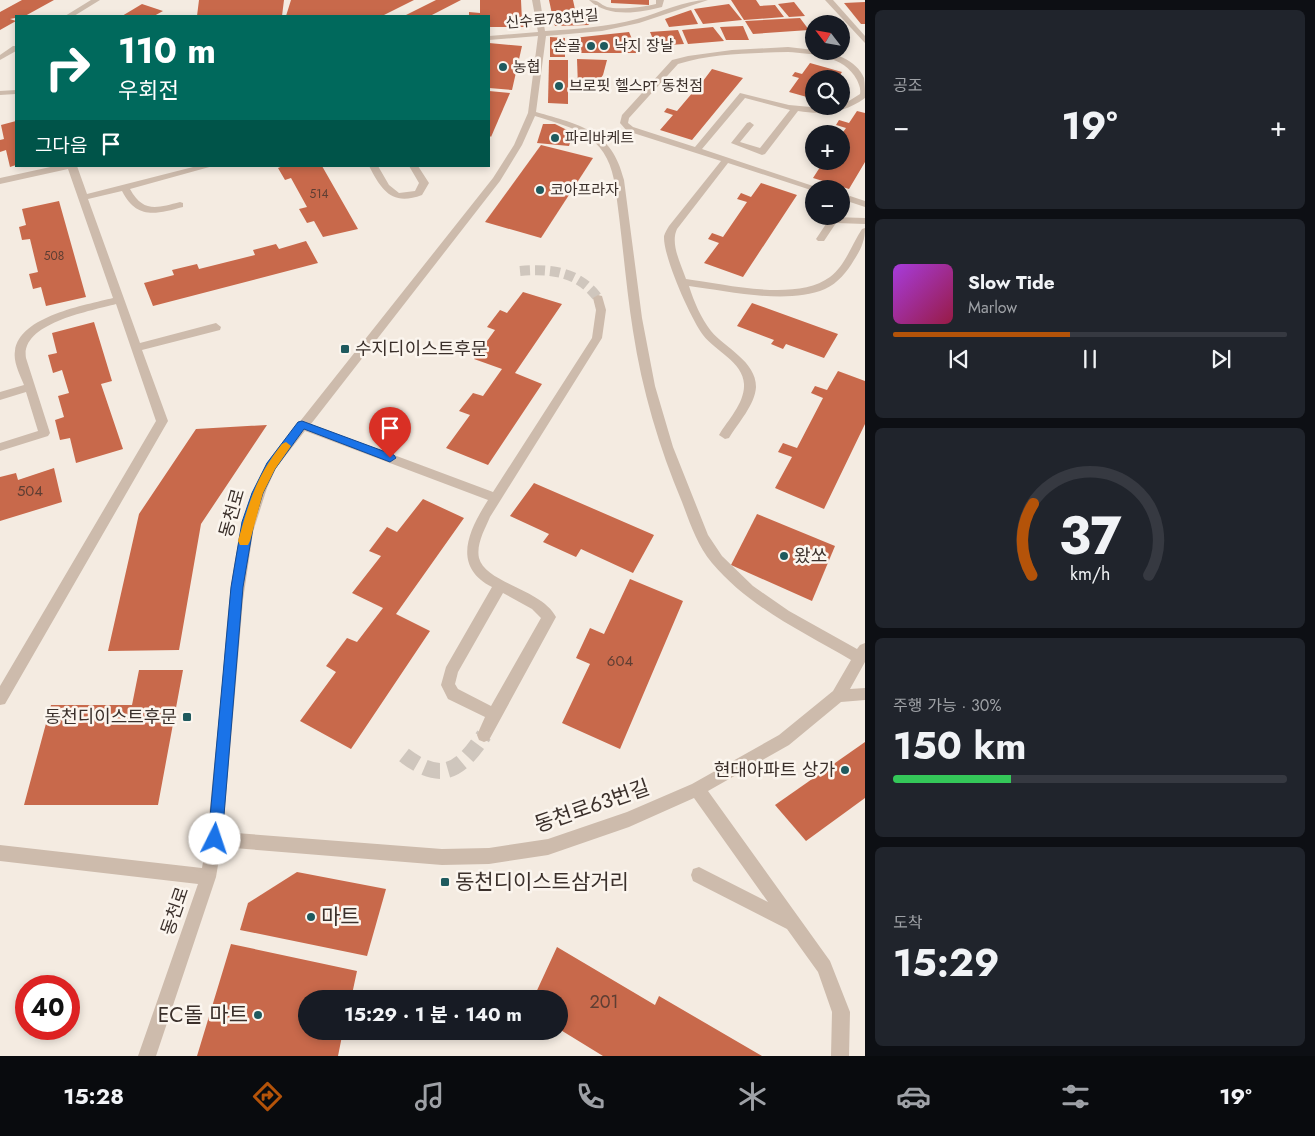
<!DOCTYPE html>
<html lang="ko">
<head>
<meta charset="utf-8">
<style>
  body { margin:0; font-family:Jost,"Noto Sans KR",sans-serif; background:#20242c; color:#f1f3f6; height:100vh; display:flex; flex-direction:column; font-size:19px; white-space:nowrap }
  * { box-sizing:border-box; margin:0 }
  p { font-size:16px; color:#9ea1a6 }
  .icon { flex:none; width:28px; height:28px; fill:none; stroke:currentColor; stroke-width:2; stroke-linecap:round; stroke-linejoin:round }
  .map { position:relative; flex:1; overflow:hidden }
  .details { display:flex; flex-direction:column; gap:10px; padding:10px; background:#0d0f14; width:450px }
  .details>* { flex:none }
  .banner { position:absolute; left:15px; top:15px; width:475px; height:152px; border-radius:0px; box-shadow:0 2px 8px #0003; background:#00695c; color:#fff; overflow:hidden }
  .needle { width:32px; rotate:301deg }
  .buttons { position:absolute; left:805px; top:15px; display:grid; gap:10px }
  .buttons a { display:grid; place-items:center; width:45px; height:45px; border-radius:50%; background:#171b24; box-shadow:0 2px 8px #0003; font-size:25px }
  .speed { position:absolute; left:15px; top:975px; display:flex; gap:10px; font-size:25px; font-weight:700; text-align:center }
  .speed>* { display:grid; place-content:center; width:65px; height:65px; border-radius:50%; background:#171b24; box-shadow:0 2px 8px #0003; line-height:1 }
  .speed .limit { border:8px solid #d22; background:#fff; color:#111 }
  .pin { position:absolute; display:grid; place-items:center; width:42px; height:42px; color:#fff; margin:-51px -21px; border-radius:50% 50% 50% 0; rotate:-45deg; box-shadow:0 0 5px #0007 }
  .pin .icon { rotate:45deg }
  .me { position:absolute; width:55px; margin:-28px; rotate:4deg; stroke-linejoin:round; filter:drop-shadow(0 0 4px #0008) }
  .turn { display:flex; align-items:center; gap:18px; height:105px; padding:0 20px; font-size:22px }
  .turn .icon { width:65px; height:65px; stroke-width:2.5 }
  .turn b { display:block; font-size:35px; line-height:42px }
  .then { display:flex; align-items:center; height:48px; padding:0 20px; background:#0003; gap:10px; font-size:19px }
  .big { font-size:38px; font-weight:700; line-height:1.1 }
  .details .widget { flex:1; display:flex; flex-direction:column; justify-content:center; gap:8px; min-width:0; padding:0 18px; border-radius:8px; background:#20242c }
  .details .dial { align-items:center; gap:0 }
  .dial svg { height:130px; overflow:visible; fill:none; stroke:#363941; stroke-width:7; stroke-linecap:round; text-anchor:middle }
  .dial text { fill:#f1f3f6; stroke:none }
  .song { display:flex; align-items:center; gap:15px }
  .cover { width:60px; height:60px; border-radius:8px; background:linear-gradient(135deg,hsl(280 70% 55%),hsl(340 70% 35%)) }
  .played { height:5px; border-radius:2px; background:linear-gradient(90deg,#b45309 45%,#363941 45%) }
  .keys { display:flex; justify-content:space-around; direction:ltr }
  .heat { display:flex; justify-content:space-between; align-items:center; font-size:28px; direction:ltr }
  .charge { height:8px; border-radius:4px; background:linear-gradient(90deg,#34c759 30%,#363941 0) }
  .trip { position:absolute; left:298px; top:990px; width:270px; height:50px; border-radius:25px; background:#171b24; box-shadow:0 2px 8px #0003; font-weight:700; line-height:50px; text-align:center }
  .menu { display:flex; height:80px; justify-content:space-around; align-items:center; background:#090b0e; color:#9ea1a6 }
  .menu .icon { width:35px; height:35px }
  .menu .current { color:#b45309 }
  .menu b { font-size:22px; color:#f1f3f6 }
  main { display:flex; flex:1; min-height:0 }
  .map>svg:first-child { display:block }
  .building { fill:#c8694b }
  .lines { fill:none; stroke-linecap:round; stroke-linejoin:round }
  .minor-tunnel-far1 { stroke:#cfc6bd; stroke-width:10; stroke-dasharray:10 5; stroke-linecap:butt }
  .minor-tunnel { stroke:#cfc6bd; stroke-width:16; stroke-dasharray:16 8; stroke-linecap:butt }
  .minor { fill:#cdbbac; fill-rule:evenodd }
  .route { fill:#1a73e8; stroke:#114b97 }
  .slow { fill:#f59e0b }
  .poi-dot { fill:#1f5a5e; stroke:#fbf5ee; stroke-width:2 }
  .labels { text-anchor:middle; stroke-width:5; stroke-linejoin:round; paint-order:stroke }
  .far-number-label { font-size:12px; fill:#5e3e33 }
  .far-street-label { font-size:15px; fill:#3b302b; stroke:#fbf5ee }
  .far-poi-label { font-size:15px; fill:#3b302b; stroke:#fbf5ee; text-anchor:start }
  .number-label { font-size:15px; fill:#5e3e33 }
  .poi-label { font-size:18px; fill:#3b302b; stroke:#fbf5ee; text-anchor:start }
  .street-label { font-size:18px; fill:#3b302b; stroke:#fbf5ee }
  .near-number-label { font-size:18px; fill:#5e3e33 }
  .near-street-label { font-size:21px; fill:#3b302b; stroke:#fbf5ee }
  .near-poi-label { font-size:21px; fill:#3b302b; stroke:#fbf5ee; text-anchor:start }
</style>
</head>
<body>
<main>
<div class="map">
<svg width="865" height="1056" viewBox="0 0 865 1056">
  <rect width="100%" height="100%" fill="#f4ebe1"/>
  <!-- building -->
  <g class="building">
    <polygon points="22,0 54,0 25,16 10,19 16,21 0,30 0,12"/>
    <polygon points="199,0 284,0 282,16 197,16"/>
    <polygon points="291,0 414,0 382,16 286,16"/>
    <polygon points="436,0 461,0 430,16 404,16"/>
    <polygon points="480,0 521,0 522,21 527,21 527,27 489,27 489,16 469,16 469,12 480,13"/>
    <polygon points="549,0 573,0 576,14 552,14"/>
    <polygon points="611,0 649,0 649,5 611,3"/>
    <polygon points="731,0 756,0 760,6 775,5 784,17 744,20"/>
    <polygon points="794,2 805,16 789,17 778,4"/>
    <polygon points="865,2 865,24 861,24 844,3"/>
    <polygon points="142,4 163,11 154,16 122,16"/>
    <polygon points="729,4 742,20 703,24 694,9"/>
    <polygon points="691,10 698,24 669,27 665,19"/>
    <polygon points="586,16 589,25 555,26 552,17"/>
    <polygon points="800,18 809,30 753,34 745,21"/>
    <polygon points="743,26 749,40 726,40 720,27"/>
    <polygon points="713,27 724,41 688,44 682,30"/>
    <polygon points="678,30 684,44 656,46 650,32"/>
    <polygon points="629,32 638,53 572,53 573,38"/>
    <polygon points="550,37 565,38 565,57 550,57"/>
    <polygon points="489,43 522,46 512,90 489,88"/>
    <polygon points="577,59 607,60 603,75 592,90 578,87"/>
    <polygon points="549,60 568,60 568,104 548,103"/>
    <polygon points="810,63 842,72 837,79 814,79 814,99 789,92 799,78 792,76 795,72 802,74"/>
    <polygon points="712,69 743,78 692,140 660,130 673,115 664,112 667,108 677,111 699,85 690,82 694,78 703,81"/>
    <polygon points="489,91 510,93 491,137 489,135"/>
    <polygon points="857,111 865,113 865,162 849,189 813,178 824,161 841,161 841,135 846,128 836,125 839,120 849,123"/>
    <polygon points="16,121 16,165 10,167 6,150 0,152 0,140 4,139 1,125"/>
    <polygon points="543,124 555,124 573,133 569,146 537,143"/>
    <polygon points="541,145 593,158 541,238 485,222"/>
    <polygon points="283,166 322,166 358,229 323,237 314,221 307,223 299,209 307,207 291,178 285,180 278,168"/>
    <polygon points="761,183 797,195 743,277 704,263 719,243 708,239 712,233 723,237 747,202 737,199 741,193 751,197"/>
    <polygon points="59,201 86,297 46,306 41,287 33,289 29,274 38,272 30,239 22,240 19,227 26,225 22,209"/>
    <polygon points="306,241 318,263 153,306 144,283 174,275 172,270 197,264 199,269 255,255 253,250 276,244 279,249"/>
    <polygon points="523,292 562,304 515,373 542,384 488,465 446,448 470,415 459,411 473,393 483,396 502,369 474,359 495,330 487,327 500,310 507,313"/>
    <polygon points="752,303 838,334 824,358 786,344 783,349 771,344 774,340 737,326"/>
    <polygon points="94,322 112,381 101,384 123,449 76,463 70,438 60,440 55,420 64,417 58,396 69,393 62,370 53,373 48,355 57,353 52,333"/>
    <polygon points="838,371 865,381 865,424 824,509 775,488 792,457 778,452 783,443 797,448 823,398 811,393 815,386 827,390"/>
    <polygon points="267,425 201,524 179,650 108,651 139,514 196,429"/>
    <polygon points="54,468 62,502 0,521 0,477 16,473 18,480"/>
    <polygon points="534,483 654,535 633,573 581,549 576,557 543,542 549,534 510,516"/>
    <polygon points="423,499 464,518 396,614 430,631 351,749 300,721 336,672 326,666 347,638 357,642 383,608 352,593 381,556 369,551 387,527 397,532"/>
    <polygon points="757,514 835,546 812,601 731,565"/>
    <polygon points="630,579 683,601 620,749 562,723 590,664 576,658 590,628 604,634"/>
    <polygon points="139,670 183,670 158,805 24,805 51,705 132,705"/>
    <polygon points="865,742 865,798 806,841 775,805"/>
    <polygon points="297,872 386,889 367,956 240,930 248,903"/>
    <polygon points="231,944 357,971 351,999 306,999 306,1031 343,1031 338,1056 197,1056"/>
    <polygon points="557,947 655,1005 659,996 762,1056 603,1056 559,1029 559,999 533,999"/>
  </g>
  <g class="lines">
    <!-- minor-tunnel-far1 -->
    <path class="minor-tunnel-far1" d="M520,271C551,268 579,272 598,298"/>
    <!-- minor-tunnel -->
    <path class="minor-tunnel" d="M404,755C442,784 460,771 484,735"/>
    <!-- minor -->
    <g class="minor">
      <polygon points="91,0 100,0 74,16 65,16"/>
      <path d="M532,0H540L545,31C576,29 607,27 637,19C660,13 684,0 708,0L639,23L602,31L546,36L536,112C580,125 612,130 624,180L642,318L655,386L673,447L708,535L722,556L753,586L789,611L857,649L860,645L865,643V662L850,689L865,688V700L841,702L789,745L708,791L830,961L850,1012L849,1056H831L832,1012L818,972L787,929L693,881L691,875L693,869L699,867L768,902L694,798L629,827L548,855L489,864L442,865L221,847L216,877L156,1056H138L198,884L0,861V845L202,868L207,839C212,784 218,728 223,673C229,602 232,527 267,463L493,178L514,145L528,113L538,36L489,40V36L538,32ZM535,116C575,129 605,134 614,180C622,230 625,281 633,331C642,390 659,447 682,502C690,523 697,545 712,563C749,607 803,632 851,660L833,691L779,735L692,784L627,812L548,839L489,848L442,849L223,832L243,600L253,532L267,488L276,468L305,431L488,500C469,530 451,566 492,587L446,667L441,685L448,699L485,717L477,735L479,740L484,742L489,740L556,617C542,589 485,583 479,558C476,544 485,529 490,517L602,338L606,310L602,296L598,295L593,298L596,310L592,338L493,492L311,424L500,181L522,145ZM503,593L532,609L541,618L491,706L458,689L455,684L458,672Z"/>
      <path d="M589,0C600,0 599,4 607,7C618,10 645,7 656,4V0H664L662,7C639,13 608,18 589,0Z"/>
      <polygon points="825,0 833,0 865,36 865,43"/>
      <polygon points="13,46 16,46 16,51 0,60 0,55"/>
      <path d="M788,47L814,50V51C832,51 857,60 864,78C865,84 865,92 865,98C845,113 822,115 798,111L765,154L762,155L731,143L747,123L750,122L754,125L740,142L760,148L790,110L745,98L702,149L822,189H814V191L728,163L677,229C670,244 681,264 686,279C725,284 796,302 830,277C845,266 852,244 862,229L865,228C865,241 861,249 854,260C847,272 838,283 825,289C787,305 728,291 689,286C694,302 701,318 711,331C725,348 756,361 756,387C755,405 738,423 729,438L725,439L719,435C728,420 745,403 744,384C743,362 715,351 703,335C691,319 663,257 664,236C665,233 667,229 669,226L721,161L627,131L620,123L622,115L672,60L688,56L732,50ZM788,52C812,54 844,55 857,80C859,85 861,88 860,94L841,106L822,108L789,105L740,93L695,147L633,127L628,123L629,118L678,64C712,53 752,53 788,52Z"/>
      <polygon points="16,90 16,94 0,95 0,91"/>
      <path d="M55,166H77L87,194L197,166H213L130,189C143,213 157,208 180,202L183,203V207C156,214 137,220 122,191L88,199L140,343L216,323L221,327L220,330L142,350L168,421L5,704L0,705V686L156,421L116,304C91,311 20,323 26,358L50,433L48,436L0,451V443L38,431L26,392L0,400V392L24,385C20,375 13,362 15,351C19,316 86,305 113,298L68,169L0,184V178Z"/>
      <path d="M369,166H378L389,185L399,193L415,191L419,183L409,166H418L429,183L422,195C392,206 382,191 369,166Z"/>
      <polygon points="841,193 865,201 865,207 841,199"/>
      <polygon points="833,217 865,218 865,224 836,223 824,241 818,241 816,239 830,218"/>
    </g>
  </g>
  <!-- route -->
  <polygon class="route" points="302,421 394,455 396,458 390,462 304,429 275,469 263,493 254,522 243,587 222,839 220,844 215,846 210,844 208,839 231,587 242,522 252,493 267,463 298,422"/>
  <!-- slow -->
  <path class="slow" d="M286,442L291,446L275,469L263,493L250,541L248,545H240L238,541C249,502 256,477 282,444Z"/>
  <!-- markers -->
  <g class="poi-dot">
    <circle cx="591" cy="46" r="5"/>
    <circle cx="604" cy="46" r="5"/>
    <circle cx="503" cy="67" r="5"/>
    <circle cx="559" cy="86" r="5"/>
    <circle cx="555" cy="138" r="5"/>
    <circle cx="540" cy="190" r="5"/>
    <rect x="340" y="344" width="10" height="10" rx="2.5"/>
    <circle cx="784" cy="556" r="5"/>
    <rect x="182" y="712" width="10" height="10" rx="2.5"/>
    <circle cx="845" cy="770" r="5"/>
    <rect x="440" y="877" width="10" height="10" rx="2.5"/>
    <circle cx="311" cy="917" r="5"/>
    <circle cx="258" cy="1015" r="5"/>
  </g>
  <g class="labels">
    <!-- far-number labels -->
    <g class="far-number-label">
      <text x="319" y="198">514</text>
      <text x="54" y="260">508</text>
    </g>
    <!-- far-street labels -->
    <g class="far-street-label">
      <text transform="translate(552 19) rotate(-5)" y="5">신수로783번길</text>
    </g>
    <!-- far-poi labels -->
    <g class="far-poi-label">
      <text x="581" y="51" text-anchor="end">손골</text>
      <text x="614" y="51">낙지 장날</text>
      <text x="513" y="72">농협</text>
      <text x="569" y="91">브로핏 헬스PT 동천점</text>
      <text x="565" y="143">파리바케트</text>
      <text x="550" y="195">코아프라자</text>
    </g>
    <!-- number labels -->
    <g class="number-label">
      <text x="30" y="496">504</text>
      <text x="620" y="666">604</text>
    </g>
    <!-- poi labels -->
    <g class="poi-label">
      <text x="355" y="355">수지디이스트후문</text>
      <text x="794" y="562">왔쏘</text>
      <text x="177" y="723" text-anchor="end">동천디이스트후문</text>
      <text x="835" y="776" text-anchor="end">현대아파트 상가</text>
    </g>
    <!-- street labels -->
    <g class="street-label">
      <text transform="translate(232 513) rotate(-74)" y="6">동천로</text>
      <text transform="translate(175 911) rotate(-71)" y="6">동천로</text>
    </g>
    <!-- near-number labels -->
    <g class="near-number-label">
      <text x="604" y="1008">201</text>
    </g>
    <!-- near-street labels -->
    <g class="near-street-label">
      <text transform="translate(592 806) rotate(-19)" y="7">동천로63번길</text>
    </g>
    <!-- near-poi labels -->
    <g class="near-poi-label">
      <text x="455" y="889">동천디이스트삼거리</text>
      <text x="321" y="924">마트</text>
      <text x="248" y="1022" text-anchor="end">EC돌 마트</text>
    </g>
  </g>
</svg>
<div class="buttons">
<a><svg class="needle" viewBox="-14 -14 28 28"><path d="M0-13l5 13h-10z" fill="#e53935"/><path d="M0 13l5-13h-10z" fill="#9ea1a6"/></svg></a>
<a><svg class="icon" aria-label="search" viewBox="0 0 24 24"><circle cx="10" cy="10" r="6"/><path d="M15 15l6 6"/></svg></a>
<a>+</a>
<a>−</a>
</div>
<div class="speed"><div class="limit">40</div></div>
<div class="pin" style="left:390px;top:458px;background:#d93025"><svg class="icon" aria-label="arrive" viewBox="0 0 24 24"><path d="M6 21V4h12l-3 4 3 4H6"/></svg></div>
<svg class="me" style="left:215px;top:839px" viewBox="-20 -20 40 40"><circle r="19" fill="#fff"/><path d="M0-13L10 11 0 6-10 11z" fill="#1a73e8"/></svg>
<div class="trip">15:29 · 1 분 · 140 m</div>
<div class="banner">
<div class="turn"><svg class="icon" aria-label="right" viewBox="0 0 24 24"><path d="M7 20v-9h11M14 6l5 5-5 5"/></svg><div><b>110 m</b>우회전</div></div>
<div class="then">그다음<svg class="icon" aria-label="arrive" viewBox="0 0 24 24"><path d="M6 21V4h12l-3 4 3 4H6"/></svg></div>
</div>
</div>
<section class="details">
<div class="widget"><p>공조</p>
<div class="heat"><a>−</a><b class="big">19°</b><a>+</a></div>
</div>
<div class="widget">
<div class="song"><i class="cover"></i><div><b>Slow Tide</b><p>Marlow</p></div></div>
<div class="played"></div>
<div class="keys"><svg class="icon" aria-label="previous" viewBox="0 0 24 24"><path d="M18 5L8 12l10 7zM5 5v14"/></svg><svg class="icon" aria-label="pause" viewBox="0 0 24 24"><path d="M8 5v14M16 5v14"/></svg><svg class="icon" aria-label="next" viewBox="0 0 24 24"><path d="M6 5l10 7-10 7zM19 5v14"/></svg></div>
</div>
<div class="widget dial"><svg viewBox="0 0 100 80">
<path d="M14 69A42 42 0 1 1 86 69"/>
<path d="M14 69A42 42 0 0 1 15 25" stroke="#b45309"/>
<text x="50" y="56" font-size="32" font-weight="700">37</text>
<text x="50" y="72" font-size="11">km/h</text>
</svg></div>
<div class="widget"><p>주행 가능 · 30%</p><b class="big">150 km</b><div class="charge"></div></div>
<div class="widget"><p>도착</p><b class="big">15:29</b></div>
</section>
</main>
<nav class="menu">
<b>15:28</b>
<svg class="icon current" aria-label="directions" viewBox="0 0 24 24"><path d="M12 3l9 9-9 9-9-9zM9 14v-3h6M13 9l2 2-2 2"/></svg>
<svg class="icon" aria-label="music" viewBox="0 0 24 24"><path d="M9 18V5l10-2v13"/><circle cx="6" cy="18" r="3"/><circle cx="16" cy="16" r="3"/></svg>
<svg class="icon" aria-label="phone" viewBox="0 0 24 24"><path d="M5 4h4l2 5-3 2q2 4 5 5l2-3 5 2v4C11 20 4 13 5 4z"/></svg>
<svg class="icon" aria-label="climate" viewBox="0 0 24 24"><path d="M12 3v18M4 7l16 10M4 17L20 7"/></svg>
<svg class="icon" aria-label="car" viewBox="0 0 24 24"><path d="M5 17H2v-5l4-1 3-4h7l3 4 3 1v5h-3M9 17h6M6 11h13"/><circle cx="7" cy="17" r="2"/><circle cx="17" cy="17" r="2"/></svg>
<svg class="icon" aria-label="filters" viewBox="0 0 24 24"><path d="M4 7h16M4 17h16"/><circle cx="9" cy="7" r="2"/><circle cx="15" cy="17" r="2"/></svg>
<b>19°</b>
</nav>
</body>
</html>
